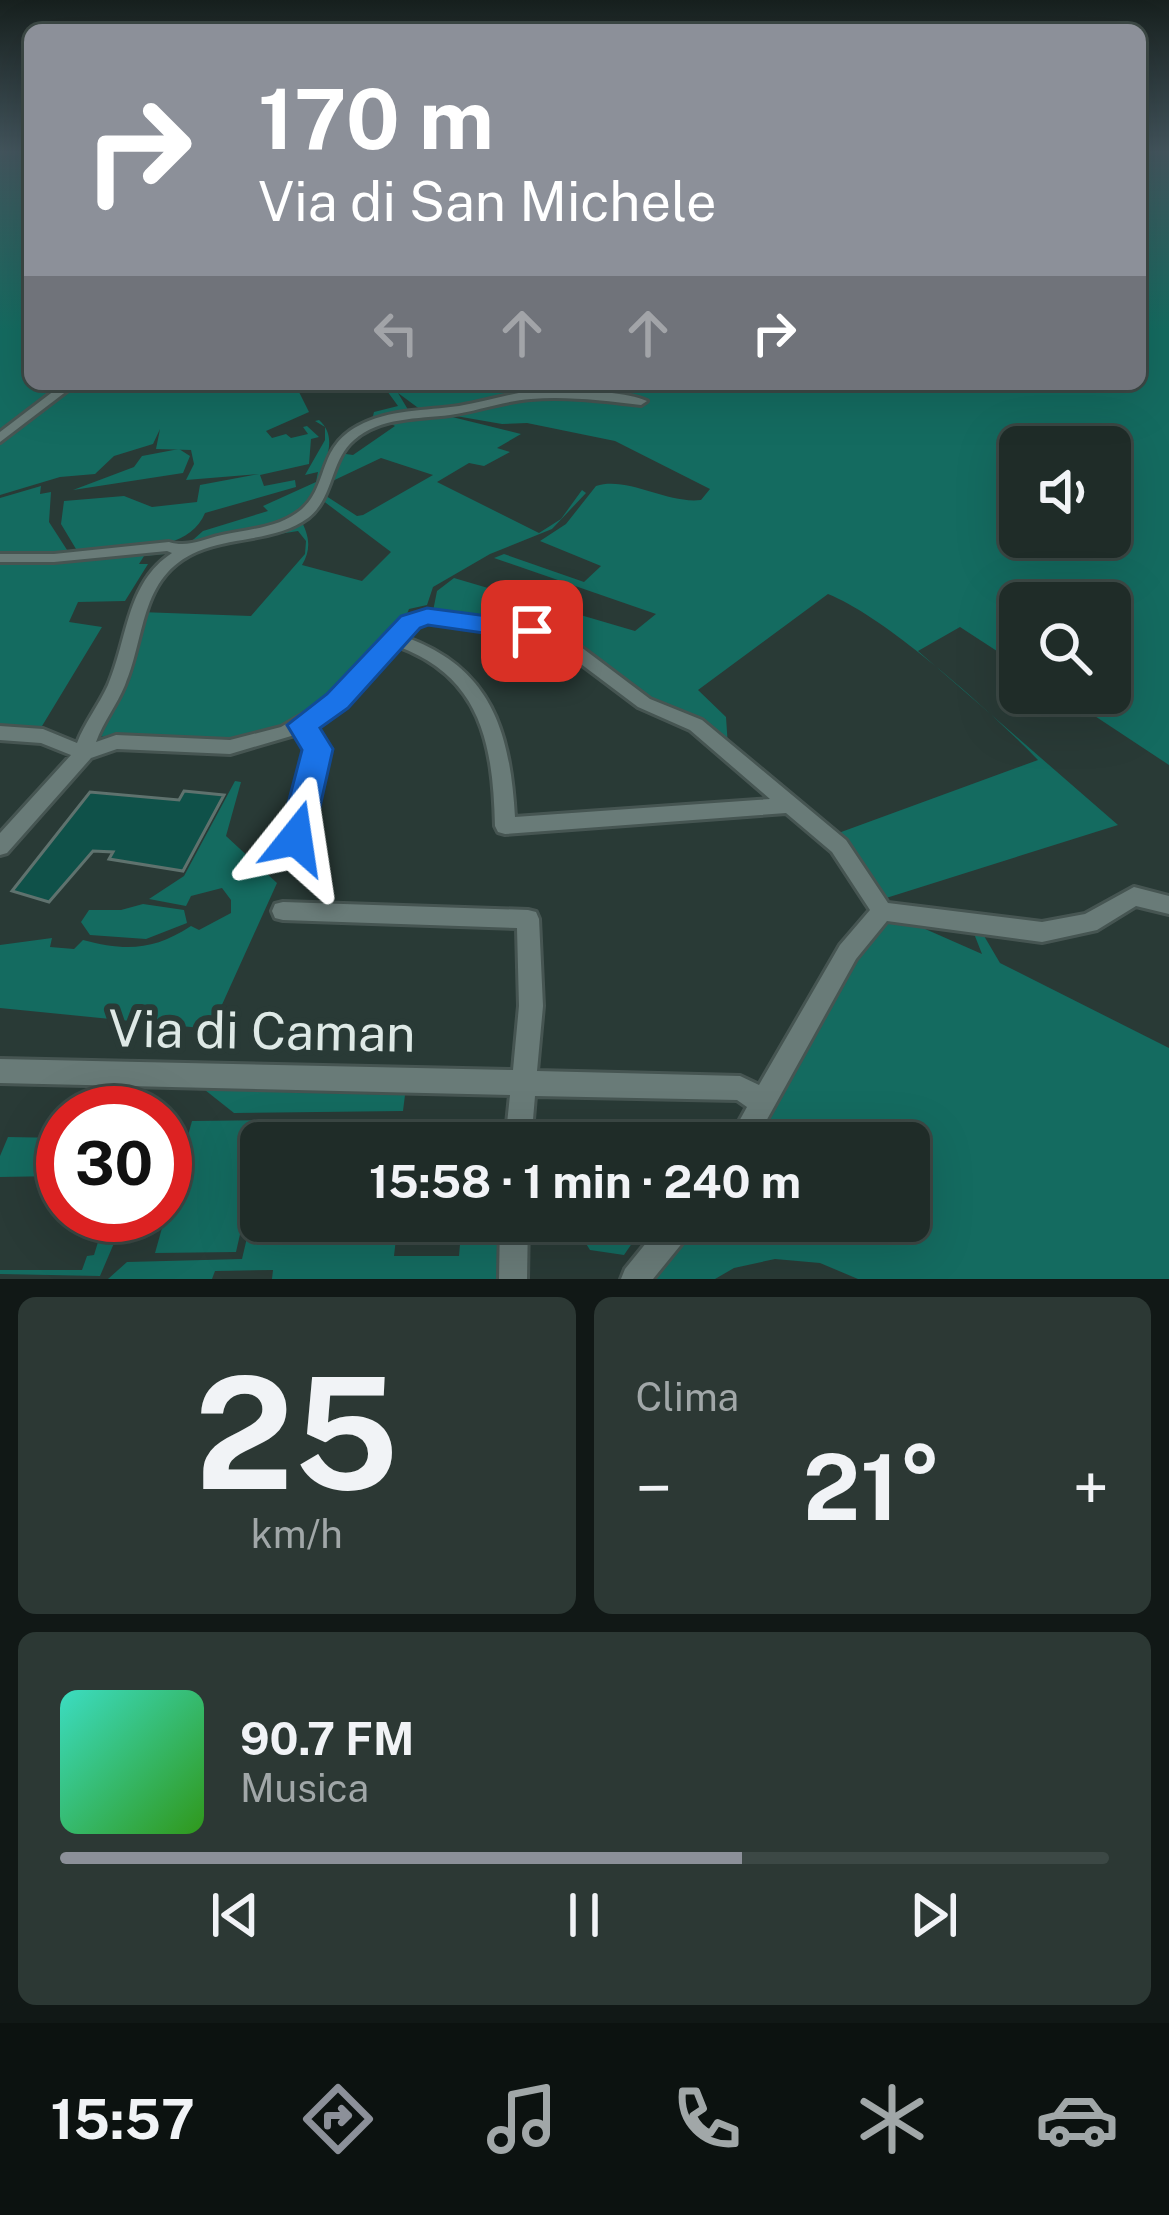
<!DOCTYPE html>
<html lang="it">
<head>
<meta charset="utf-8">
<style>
  body { margin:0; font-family:"Public Sans",sans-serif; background:#2c3834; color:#f1f3f6; height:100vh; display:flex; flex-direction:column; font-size:45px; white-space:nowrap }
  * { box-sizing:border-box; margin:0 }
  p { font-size:39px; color:#a1a7a8 }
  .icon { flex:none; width:66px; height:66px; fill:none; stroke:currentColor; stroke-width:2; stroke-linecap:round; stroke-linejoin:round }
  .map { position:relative; height:1279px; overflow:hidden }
  .side { display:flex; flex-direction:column; gap:18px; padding:18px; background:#111816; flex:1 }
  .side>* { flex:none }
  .banner { position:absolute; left:24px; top:24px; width:1122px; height:366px; border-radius:18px; box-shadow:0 12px 48px #0002,0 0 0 3px #3c4845; background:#8c9099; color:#fff; overflow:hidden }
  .tools { position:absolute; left:999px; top:426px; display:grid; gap:24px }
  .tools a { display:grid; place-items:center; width:132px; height:132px; border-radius:18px; background:#1f2c28; box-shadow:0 12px 48px #0002,0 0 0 3px #3c4845; font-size:60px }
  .speed { position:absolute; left:36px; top:1086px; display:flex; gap:24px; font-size:60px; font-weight:700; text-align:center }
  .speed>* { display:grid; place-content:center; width:156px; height:156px; border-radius:50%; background:#1f2c28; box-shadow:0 12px 48px #0002,0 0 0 3px #3c4845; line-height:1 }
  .speed .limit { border:18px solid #d22; background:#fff; color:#111 }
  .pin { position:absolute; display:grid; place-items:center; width:102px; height:102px; color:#fff; margin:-51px; border-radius:24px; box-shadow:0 6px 18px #0006 }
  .me { position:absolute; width:132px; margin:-66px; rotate:15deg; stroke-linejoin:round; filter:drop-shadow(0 0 9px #0008) }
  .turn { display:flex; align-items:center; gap:42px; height:252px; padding:0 36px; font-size:54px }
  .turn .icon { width:156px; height:156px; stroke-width:2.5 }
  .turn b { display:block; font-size:84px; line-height:102px }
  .lanes { display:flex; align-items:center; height:114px; padding:0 36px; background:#0003; justify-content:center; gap:60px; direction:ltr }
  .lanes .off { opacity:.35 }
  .big { font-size:90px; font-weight:700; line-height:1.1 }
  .side .card { flex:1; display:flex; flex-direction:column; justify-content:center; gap:18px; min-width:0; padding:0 42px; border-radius:18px; background:#2c3834 }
  .side .dial { align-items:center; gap:0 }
  .dial b { font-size:156px; line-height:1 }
  .song { display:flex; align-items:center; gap:36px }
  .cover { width:144px; height:144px; border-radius:18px; background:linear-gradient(135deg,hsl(170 70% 55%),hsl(110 70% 35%)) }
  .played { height:12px; border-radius:6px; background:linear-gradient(90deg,#8c9099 65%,#3c4845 65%) }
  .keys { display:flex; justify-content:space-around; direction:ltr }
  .heat { display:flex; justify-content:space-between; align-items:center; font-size:66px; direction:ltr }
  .side .tiles { flex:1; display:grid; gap:18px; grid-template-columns:1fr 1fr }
  .card:last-child { grid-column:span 2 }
  .trip { position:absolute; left:240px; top:1122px; width:690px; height:120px; border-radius:18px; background:#1f2c28; box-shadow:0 12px 48px #0002,0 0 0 3px #3c4845; font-weight:700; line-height:120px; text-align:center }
  .menu { display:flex; height:192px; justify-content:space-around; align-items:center; background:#0c1210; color:#a1a7a8 }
  .menu .icon { width:84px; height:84px }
  .menu .on { color:#8c9099 }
  .menu b { font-size:54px; color:#f1f3f6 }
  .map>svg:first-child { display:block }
  .green { fill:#146b60; fill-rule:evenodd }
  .building { fill:#0f5149; stroke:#5f726e; stroke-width:3 }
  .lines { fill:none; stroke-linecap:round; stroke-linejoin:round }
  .minor-casing { stroke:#465552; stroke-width:6 }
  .minor { fill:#697b78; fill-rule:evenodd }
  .route { fill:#1a73e8; stroke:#114b97; stroke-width:3 }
  .labels { text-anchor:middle; stroke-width:12; stroke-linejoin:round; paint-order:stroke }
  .near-street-label { font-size:51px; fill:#dee9e6; stroke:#293a36 }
</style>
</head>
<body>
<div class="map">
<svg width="1169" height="1279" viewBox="0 0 1169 1279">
  <rect width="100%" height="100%" fill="#293a36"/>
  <!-- green -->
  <g class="green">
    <polygon points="0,151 30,151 30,384 68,384 0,436"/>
    <path d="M1140,151H1169V765L1060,693H1110V603H1020V666L960,627L918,651L1118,825L883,899L833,835L1038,760C993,713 886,617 828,594L698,690L726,717L728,747L650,704L559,638L524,627L433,611L437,591L454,578L635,631L656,614L494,558L504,554L584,582L601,566L540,541L566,524L596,486C628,476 666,504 701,500L710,489L615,441L527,423L502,424L421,410L398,393L410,413L371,424L374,412L398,406L382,384H589L617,389L602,384H1140ZM1020,447H1110V537H1020Z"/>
    <path d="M73,384H295L309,412L266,431L272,438L286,434L291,438L308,434L303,427L307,426L319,437L311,439L309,464L260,475L264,486L295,480L296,487L205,513C189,554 119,551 76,549L61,524L64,501L124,496L152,507L197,502L200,485L259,474L186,480L194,464L191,450L156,449L160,429L153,444L114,456L95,474L60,477L0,495V441Z"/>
    <path d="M412,415H444L521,434L497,448L510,452L484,466L469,463L437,482L539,533L561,519L582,490L586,493L552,529L490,554L433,587L427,605L409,609L405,619C380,646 345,695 314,713C251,749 162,748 93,735L140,612L251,616L305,554L306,541L298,531L260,537L264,532L300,519C309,534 312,549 302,565L362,581L391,552L322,500L323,494L357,516L363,515L433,475L381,458L324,485L339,453L353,455L395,426L388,422Z"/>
    <path d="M315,421L319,420C332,431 331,447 325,462C320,474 320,488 315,498C299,528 217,539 185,547L203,531L268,511L263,506L316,482L318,472L305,475L325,440V427Z"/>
    <polygon points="179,449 190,456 183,473 73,490 134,467 142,456"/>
    <polygon points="41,486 40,494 51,492 49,522 69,553 0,555 0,498"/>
    <polygon points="168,548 174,553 144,556 139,564 148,564 125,601 78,602 69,622 102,627 39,731 0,728 0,560 42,561"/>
    <path d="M235,781L241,782L226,836L277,883L211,1029L0,1008V945L52,938L50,947L74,949L83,940C125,951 153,951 191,926L199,930L231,913V900L222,888L191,896L186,906L149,899L184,876Z"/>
    <polygon points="143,904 184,910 187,923 146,939 90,935 81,922 89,910 121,910"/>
    <polygon points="886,918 907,921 982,954 971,926 977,924 1000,963 1169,1048 1169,1279 858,1279 820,1263 775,1259 734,1268 715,1279 645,1279 693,1221 909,1221 909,1143 753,1143 853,953"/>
    <polygon points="205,1090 405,1095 403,1111 234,1113"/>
    <polygon points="266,1120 236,1252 155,1253 192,1121"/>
    <polygon points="319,1120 410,1120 408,1143 315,1143"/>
    <polygon points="8,1137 63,1138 58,1176 0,1177 0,1156"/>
    <polygon points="261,1178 261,1221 398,1221 394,1256 459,1256 462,1221 500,1221 498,1279 272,1279 273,1270 215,1271 212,1279 108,1279 127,1262 242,1259"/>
    <polygon points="97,1215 126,1215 100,1276 0,1274 0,1270 82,1270 87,1256 94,1255 102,1229 93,1228"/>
    <polygon points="524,1221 673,1221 652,1249 637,1236 624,1255 590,1250 585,1242 538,1244 524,1238"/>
  </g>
  <!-- building -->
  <polygon class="building" points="184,791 224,795 183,871 109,859 113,852 93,851 49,902 12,891 90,792 179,800"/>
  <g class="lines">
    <!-- minor casing -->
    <g class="minor-casing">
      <g id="minor">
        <polygon points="63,384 76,384 0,442 0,432"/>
        <path d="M532,391C564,390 619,389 647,401L641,405C605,401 568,396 531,399C504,401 478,411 450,415C418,419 380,417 354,440C330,460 334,498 308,518C278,540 237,537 204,549C139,572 147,633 125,685C117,705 103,722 96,742L116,735L230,740L281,727L332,697L404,618L427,611L522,624L577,644L650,699L702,720L846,840L888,903L1042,922L1085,914L1134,887L1169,896V914L1136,906L1097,930L1042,942L887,921L856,959L754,1143H727L747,1107L737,1100L535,1096L531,1143H505L510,1095L0,1083V1059L513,1070L519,1006L517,928L283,920L275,918L272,911L275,904L283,902L528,910L536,912L539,919L543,1006L537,1071L740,1076L759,1085L840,945L870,910L832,852L786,813L505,834L498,832L495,826C493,745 482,677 397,646L344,705L312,725L327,749L303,844L296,846L289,844L286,838L309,749L298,734L230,754L117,749L91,758L7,853L0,855V833L71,755L41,743L0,740V726L43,729L77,743C85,722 99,705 108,685C128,639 126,583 172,553L167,551L54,562H0V554H54L169,542C188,548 203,539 222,535C249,529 280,528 302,509C329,485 317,448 358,426C389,409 425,411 459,406C483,402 507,394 532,391ZM428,621L519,634L565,652L638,707L690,730L770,799L515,817C510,732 492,668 405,637L416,626Z"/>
        <polygon points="500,1221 528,1221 527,1279 499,1279"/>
        <polygon points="664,1221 696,1221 692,1231 653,1279 621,1279 625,1269"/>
      </g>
    </g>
    <!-- minor -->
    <use href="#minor" class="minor"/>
  </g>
  <!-- sky -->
  <linearGradient id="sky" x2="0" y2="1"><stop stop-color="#17201e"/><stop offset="0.46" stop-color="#43555d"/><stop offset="1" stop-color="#43555d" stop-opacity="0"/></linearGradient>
  <rect width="1169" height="330" fill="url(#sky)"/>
  <!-- route -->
  <polygon class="route" points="427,608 532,622 545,631 532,640 428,625 420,628 348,708 320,728 333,749 313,838 308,848 296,852 284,848 279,838 302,750 287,725 327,694 401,616"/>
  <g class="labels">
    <!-- near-street labels -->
    <g class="near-street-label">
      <text transform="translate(262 1031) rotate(1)" y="18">Via di Caman</text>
    </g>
  </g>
</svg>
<div class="tools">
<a><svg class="icon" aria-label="sound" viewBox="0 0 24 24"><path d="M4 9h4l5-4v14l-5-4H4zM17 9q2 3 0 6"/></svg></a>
<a><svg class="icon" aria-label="search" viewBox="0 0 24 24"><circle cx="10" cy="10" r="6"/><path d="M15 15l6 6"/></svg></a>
</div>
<div class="speed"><div class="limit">30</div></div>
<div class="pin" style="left:532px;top:631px;background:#d93025"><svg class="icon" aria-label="arrive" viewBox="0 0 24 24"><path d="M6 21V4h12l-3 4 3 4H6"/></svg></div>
<svg class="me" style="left:296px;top:838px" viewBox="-20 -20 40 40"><path d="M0-17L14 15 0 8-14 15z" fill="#1a73e8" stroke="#fff" stroke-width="4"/></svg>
<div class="trip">15:58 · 1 min · 240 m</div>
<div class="banner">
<div class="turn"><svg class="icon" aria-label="right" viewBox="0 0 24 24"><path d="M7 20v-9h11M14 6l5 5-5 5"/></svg><div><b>170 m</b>Via di San Michele</div></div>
<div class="lanes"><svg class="icon off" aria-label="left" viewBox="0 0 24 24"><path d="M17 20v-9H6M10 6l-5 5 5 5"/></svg><svg class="icon off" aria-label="ahead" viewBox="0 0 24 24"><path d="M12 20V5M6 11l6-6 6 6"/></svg><svg class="icon off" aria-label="ahead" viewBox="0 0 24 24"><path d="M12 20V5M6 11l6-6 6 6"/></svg><svg class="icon" aria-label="right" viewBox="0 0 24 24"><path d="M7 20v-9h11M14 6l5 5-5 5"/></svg></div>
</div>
</div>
<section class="side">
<div class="tiles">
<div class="card dial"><b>25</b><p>km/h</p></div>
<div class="card"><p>Clima</p>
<div class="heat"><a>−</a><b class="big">21°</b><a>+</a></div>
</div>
<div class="card">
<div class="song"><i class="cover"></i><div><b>90.7 FM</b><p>Musica</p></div></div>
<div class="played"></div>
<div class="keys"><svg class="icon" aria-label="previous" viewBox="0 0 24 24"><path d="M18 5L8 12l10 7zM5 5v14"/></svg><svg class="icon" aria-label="pause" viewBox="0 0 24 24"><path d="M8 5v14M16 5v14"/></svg><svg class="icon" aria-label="next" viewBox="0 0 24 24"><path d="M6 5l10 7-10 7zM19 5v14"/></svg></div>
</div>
</div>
</section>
<nav class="menu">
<b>15:57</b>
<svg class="icon on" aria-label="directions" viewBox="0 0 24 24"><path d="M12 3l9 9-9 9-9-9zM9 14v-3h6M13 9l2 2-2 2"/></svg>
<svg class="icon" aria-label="music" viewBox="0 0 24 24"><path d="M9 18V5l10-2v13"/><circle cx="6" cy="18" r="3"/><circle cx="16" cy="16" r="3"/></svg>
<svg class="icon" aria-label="phone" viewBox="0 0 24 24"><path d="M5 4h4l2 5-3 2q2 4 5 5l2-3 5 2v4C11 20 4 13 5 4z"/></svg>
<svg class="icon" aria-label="climate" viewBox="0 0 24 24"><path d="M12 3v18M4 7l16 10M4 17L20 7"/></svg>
<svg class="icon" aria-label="car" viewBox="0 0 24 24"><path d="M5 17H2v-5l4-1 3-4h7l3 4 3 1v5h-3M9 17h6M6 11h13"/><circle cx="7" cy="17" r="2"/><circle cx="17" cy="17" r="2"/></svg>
</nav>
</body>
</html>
